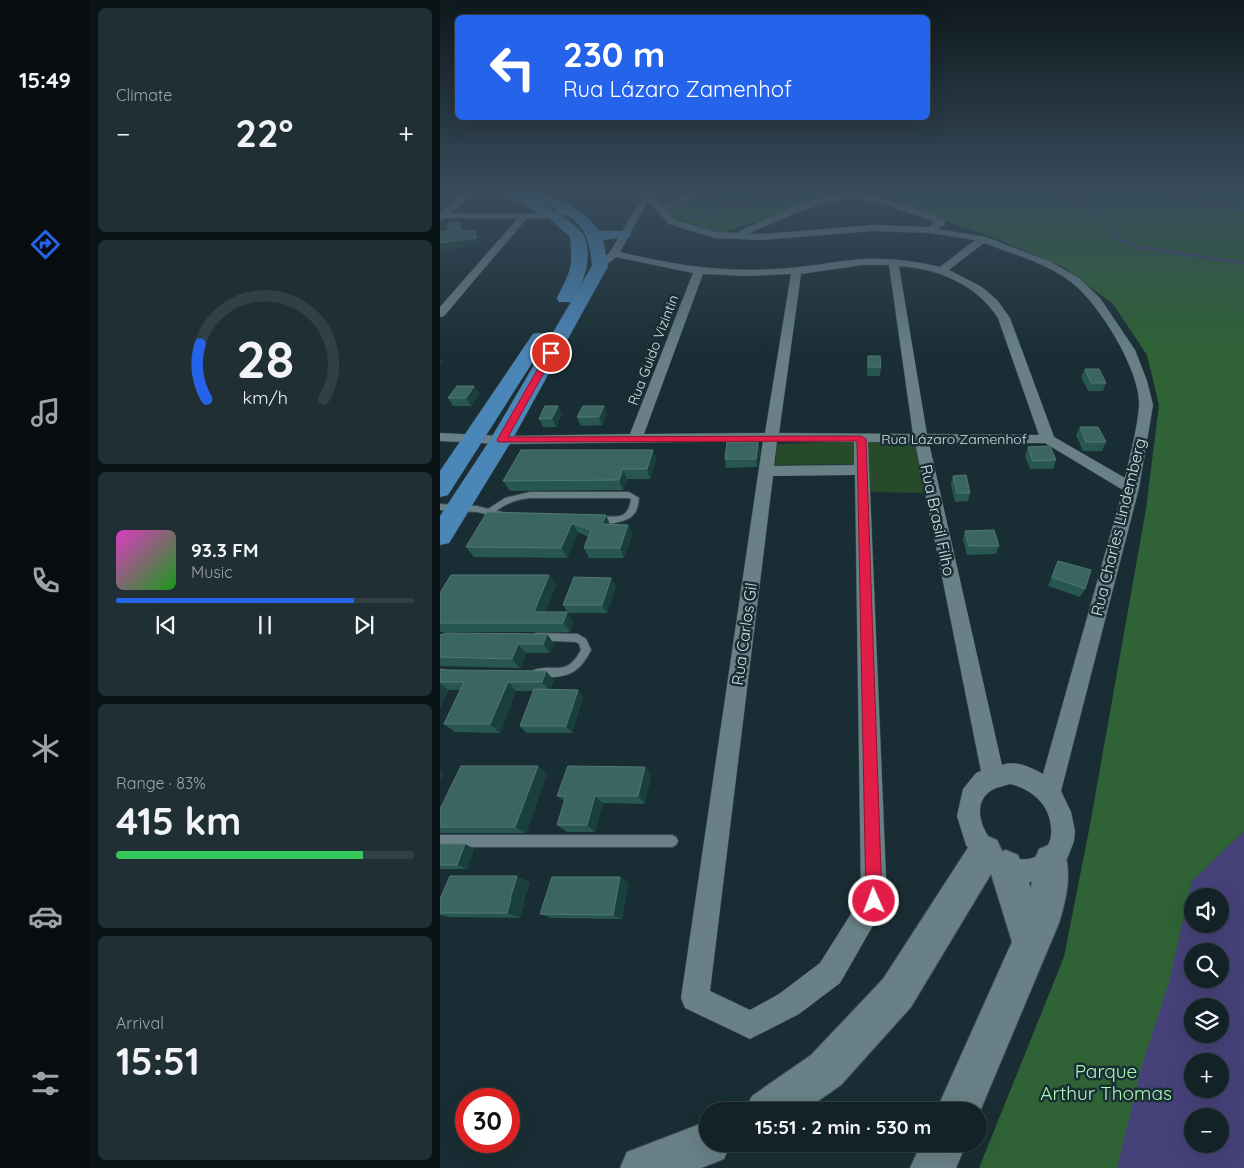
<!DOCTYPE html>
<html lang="en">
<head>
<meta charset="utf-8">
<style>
  body { margin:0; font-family:Quicksand,sans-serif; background:#202f33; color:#f1f3f6; height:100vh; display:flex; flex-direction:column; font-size:19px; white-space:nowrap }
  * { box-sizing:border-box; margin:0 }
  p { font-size:16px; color:#9da4a7 }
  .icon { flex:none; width:28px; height:28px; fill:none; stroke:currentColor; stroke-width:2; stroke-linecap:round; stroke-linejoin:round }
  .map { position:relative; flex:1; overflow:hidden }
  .details { display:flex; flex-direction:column; gap:8px; padding:8px; background:#0a1315; width:350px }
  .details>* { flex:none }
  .guide { position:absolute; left:15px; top:15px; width:475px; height:105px; border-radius:8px; box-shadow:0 5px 20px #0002,0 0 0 1px #323f44; background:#2563eb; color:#fff; overflow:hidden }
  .fabs { position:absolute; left:744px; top:888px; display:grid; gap:10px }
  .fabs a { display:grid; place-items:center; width:45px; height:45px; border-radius:50%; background:#132227; box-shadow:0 5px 20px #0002,0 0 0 1px #323f44; font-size:25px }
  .speed { position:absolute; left:15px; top:1088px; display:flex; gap:10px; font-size:25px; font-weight:700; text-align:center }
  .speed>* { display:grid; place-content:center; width:65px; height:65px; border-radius:50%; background:#132227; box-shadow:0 5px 20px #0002,0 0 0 1px #323f44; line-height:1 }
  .speed .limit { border:8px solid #d22; background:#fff; color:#111 }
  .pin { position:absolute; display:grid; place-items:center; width:42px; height:42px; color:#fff; margin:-21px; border:2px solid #fff; border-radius:50%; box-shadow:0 1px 5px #0007 }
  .me { position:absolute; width:55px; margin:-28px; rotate:358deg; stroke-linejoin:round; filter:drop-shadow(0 0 4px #0008) }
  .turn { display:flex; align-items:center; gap:18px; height:105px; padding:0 25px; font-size:22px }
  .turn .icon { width:65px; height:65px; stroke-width:2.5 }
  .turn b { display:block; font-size:35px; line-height:42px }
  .big { font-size:38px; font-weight:700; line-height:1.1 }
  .details .widget { flex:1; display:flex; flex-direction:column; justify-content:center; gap:8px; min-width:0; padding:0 18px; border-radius:8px; background:#202f33 }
  .details .dial { align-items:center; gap:0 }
  .dial svg { height:130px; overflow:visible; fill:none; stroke:#323f44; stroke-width:7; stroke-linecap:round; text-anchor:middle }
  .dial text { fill:#f1f3f6; stroke:none }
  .song { display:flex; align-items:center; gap:15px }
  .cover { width:60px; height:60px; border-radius:8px; background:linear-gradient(135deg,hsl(310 70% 55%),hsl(120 70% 35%)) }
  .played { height:5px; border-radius:2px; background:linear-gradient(90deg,#2563eb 80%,#323f44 80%) }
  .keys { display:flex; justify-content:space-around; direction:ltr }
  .heat { display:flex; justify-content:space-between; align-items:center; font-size:28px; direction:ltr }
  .charge { height:8px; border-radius:4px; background:linear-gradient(90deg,#34c759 83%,#323f44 0) }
  .trip { position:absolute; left:259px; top:1102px; width:288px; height:50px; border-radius:25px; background:#132227; box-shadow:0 5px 20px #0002,0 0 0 1px #323f44; font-weight:700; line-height:50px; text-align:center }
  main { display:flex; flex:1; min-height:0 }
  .dock { display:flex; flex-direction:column; width:90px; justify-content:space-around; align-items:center; background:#080e10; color:#9da4a7 }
  .dock .icon { width:35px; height:35px }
  .dock .selected { color:#2563eb }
  .dock b { font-size:22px; color:#f1f3f6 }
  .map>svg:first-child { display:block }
  .green { fill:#274a2b }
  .forest { fill:#2f6336; fill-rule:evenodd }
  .water { fill:#464179; fill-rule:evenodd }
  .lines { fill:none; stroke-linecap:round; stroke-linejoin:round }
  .stream { stroke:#464179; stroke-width:2.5 }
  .lane-casing { stroke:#394b50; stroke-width:2 }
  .street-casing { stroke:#394b50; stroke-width:1 }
  .secondary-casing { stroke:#394b50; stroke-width:2 }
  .primary-casing { stroke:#394b50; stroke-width:1 }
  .lane { fill:#688086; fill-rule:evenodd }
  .street { fill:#688086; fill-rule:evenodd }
  .secondary { fill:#688086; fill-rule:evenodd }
  .primary { fill:#4b86b8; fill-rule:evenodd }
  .wall { fill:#285650 }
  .shaded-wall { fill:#1a403e }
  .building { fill:#3a6560; stroke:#527874 }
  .route { fill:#e11d48; stroke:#92132f }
  .labels { text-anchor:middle; stroke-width:5; stroke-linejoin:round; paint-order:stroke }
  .far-street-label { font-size:14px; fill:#d3e0e3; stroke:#192e34 }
  .street-label { font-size:16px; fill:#d3e0e3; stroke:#192e34 }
  .near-park-label { font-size:19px; fill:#adfab3; stroke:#192e34 }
</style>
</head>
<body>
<main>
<nav class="dock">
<b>15:49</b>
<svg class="icon selected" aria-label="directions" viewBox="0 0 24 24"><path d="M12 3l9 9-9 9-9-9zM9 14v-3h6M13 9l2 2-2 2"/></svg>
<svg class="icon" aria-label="music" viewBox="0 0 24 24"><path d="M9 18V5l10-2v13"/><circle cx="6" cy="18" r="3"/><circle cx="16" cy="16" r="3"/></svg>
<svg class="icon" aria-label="phone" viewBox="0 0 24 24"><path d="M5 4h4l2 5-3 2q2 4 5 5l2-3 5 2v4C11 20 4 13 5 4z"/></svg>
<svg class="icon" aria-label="climate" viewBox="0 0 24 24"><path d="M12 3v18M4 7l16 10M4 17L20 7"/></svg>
<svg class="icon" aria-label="car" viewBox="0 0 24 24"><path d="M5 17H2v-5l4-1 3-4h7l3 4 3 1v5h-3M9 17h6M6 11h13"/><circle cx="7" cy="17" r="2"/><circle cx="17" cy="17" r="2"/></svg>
<svg class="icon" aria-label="filters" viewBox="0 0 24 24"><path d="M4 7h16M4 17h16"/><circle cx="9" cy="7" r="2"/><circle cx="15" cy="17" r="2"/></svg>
</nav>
<section class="details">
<div class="widget"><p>Climate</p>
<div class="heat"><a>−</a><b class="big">22°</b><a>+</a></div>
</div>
<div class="widget dial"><svg viewBox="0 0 100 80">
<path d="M14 69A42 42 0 1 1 86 69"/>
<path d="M14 69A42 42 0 0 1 10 35" stroke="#2563eb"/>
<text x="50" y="56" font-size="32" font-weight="700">28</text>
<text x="50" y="72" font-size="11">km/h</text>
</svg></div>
<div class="widget">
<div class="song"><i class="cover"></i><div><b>93.3 FM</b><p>Music</p></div></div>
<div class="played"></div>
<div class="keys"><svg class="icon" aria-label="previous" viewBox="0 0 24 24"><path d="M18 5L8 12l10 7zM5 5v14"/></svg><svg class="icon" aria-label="pause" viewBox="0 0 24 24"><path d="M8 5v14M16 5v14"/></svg><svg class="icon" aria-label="next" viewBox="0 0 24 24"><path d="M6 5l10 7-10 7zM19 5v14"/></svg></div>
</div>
<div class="widget"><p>Range · 83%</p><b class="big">415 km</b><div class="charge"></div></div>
<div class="widget"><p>Arrival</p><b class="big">15:51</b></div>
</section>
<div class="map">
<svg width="804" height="1168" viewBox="0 0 804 1168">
  <rect width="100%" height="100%" fill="#192e34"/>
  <!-- green -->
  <g class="green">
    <polygon points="417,441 416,464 335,465 337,444"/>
    <polygon points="425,442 479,442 486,493 427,492"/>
  </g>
  <!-- forest -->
  <path class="forest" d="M284,190H804V1168H539L624,957L650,825L706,509L719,405L707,355L673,304L625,268L550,236L428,195L385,199L285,232L267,229L239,220L224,211ZM752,896H780V924H752ZM752,951H780V979H752ZM752,1006H780V1034H752ZM752,1061H780V1089H752ZM752,1116H780V1144H752Z"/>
  <!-- water -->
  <path class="water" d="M804,831V1168H677L702,1065L729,982L752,881ZM752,896H780V924H752ZM752,951H780V979H752ZM752,1006H780V1034H752ZM752,1061H780V1089H752ZM780,1116V1144H752V1116Z"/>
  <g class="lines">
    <!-- stream -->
    <g class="stream">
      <polyline points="625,190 663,218 676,237 697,247 804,263"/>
      <polyline points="732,190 761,204 804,209"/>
      <polyline points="252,219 280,208 361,190"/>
    </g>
    <!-- lane casing -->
    <g class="lane-casing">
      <g id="lane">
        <path d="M90,492H189L199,498C198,504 198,509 194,514C188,523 160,527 152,520C165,509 187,529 191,499L188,498H90C77,499 67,503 56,511L62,512L63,514L59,517L37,512L0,510V504L37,506L48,509L65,498Z"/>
        <path d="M97,633L138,634L146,639L151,650C138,676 125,678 97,677L94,676L92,673L94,670C115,663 126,678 141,650L139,644L136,642L94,640L92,637L94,634Z"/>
        <polygon points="0,835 232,835 236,837 238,841 236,845 232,847 0,847"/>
      </g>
    </g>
    <!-- street casing -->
    <g class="street-casing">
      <g id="street">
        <path d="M28,190H37L11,213C51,213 91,217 130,209L134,212L114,218H87L4,316L0,317V307L78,218H6L0,221V212Z"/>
        <path d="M191,190H215L212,195L221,205L264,190H277L225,210L235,220L276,232L298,233L299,231C335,216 376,191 416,194C447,196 477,209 505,220V224L498,229L546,237L611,262L639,278L660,298L695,350L707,381L713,405L699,488L621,791L631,812L635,831L634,841L627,859L614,874L584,884L564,879L556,876L538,863L526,845L517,816L523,789L536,773L541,771L475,442H428L447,901L400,983L359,1014L310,1039L245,1008L241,998L323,441L61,444L0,441V433L61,436L190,434L253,273L176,257L169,263H163L161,261L170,252L203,196ZM414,198L444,204L495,222L489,227L433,225L322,234H308C343,219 376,201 414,198ZM208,201L229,224L275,238L322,240L433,231L490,233L535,240L500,267C475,261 450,258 424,259C394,261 364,268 334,269C276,272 235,265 180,252ZM544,243C573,254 606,263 631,282C658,302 702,372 699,407C697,430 690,455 685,478L614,437L570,318L557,300L542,287L509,270ZM423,265H449L473,434L339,433L361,274ZM459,266C499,269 536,284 558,318L599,435L487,434ZM263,274L307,276L351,274L325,433L204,434ZM337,441L414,442V465L334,466ZM489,443H605L683,490L603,774C590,767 576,760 562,765ZM415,475L421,898L380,963L339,994L310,1010L270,991L333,476ZM570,784C592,789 610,805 611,828C612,836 610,844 604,850C572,885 515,812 552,790C557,787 564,786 570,784Z"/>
      </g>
    </g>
    <!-- secondary casing -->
    <g class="secondary-casing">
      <g id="secondary">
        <path d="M545,835L557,840L562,851L566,850L578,855L591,888L594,861L599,849L611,844L623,849C633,872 626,900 619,923L538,1116V1111H496L572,942L551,874L471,1007L401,1085L364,1111H305L312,1096L371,1055L443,979L533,840Z"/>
        <polygon points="268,1121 268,1144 290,1144 284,1159 261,1168 180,1168 187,1152"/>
        <polygon points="481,1144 526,1144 516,1168 470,1168"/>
      </g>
    </g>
    <!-- primary casing -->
    <g class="primary-casing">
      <g id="primary">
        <path d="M54,190C59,190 65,190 69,190C84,192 138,222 144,236C153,258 144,283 131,302H119L117,298C131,270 133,269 130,237L109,218Z"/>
        <path d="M76,190C106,190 142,206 159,231H189L191,234L189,237L163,240L168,266L72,440L9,543L0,545V516L50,440L152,266C149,223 134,216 97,201C90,198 81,196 76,190Z"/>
        <polygon points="99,333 105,334 108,338 8,495 0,497 0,471 93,334"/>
      </g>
    </g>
    <!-- lane -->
    <use href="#lane" class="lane"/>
    <!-- street -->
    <use href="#street" class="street"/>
    <!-- secondary -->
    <use href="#secondary" class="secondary"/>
    <!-- primary -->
    <use href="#primary" class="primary"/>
  </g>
  <!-- wall -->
  <g class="wall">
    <polygon points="428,356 441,367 440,376 427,376"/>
    <polygon points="645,369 666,383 663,391 648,391 641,377"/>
    <polygon points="34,386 39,394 31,406 13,406 8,398"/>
    <polygon points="118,406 122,414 116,427 103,427 99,419"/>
    <polygon points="164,406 167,414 162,425 141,426 137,417"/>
    <polygon points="640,427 666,442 662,451 643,451 636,435"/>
    <polygon points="318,442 320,450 317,467 286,468 285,459"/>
    <polygon points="588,447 616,460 613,469 590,469 585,456"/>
    <polygon points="213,450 216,461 210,479 187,479 183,490 70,491 63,481"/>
    <polygon points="513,476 530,493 528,501 515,502 511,484"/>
    <polygon points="166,515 170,525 188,525 192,534 184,558 149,558 144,548 148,537 138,532 127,558 34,557 26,547"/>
    <polygon points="525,531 559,546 556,554 527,555 523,539"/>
    <polygon points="618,561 645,589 640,597 608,586"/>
    <polygon points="109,575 116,585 105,612 127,612 133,622 130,632 0,632 0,593"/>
    <polygon points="176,586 167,613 128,613 123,605"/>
    <polygon points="107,634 114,644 110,653 86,653 80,668 0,666 0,635"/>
    <polygon points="0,669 114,680 110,689 143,697 132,733 87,733 80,726 93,691 76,691 60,733 15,732 4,724 20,690 8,690 0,708"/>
    <polygon points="107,774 86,833 0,833 0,807"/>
    <polygon points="211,775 205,804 163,803 155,832 127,832 117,825 124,801 117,796"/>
    <polygon points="0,844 25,844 34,849 27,869 0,869"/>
    <polygon points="180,877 188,883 182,919 112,918 100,914"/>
    <polygon points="90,882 83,903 84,904 80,918 10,917 0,915 0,899"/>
  </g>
  <!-- shaded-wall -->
  <g class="shaded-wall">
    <polygon points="20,222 24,229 24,238 20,231"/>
    <polygon points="35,231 38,238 39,245 0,251 0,243"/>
    <polygon points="0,358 3,362 0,366"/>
    <polygon points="34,386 39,394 31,406 26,398"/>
    <polygon points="118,406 122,414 116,427 112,418"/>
    <polygon points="164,406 167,414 162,425 159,417"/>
    <polygon points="318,442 320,450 317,467 316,459"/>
    <polygon points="213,450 216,461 210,479 207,469"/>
    <polygon points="183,469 187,479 183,490 179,480"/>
    <polygon points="166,515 170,525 162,524"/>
    <polygon points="132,523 138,532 127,558 121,548"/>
    <polygon points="188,525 192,534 184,558 180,548"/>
    <polygon points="109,575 116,585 101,622 94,612"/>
    <polygon points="171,578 176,586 167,613 162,605"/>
    <polygon points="127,612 133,622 130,632 123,623"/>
    <polygon points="107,634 114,644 110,653 103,644"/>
    <polygon points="78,644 86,653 80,668 72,659"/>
    <polygon points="106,671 114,680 110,691 102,682"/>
    <polygon points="68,682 76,691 60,733 50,724"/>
    <polygon points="0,683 8,690 0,708"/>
    <polygon points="138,690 143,697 132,733 126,726"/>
    <polygon points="98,766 107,774 86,833 75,827"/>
    <polygon points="205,767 211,775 205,804 198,796"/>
    <polygon points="0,771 4,773 0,782"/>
    <polygon points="155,796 163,803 155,832 147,825"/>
    <polygon points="25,844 34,849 27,869 17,865"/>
    <polygon points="77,876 90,882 83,903 84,904 80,918 67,913 70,899"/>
    <polygon points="180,877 188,883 182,919 173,915"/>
  </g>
  <!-- building -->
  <g class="building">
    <polygon points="20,222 20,231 35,231 36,238 0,243 0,232 8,231 8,223"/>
    <polygon points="428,356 440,356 441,367 428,367"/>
    <polygon points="645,369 659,369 666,383 651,383"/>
    <polygon points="17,386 34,386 26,398 8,398"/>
    <polygon points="105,406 118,406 112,418 99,419"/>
    <polygon points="143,406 164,406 159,417 137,417"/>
    <polygon points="640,427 658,427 666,442 646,442"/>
    <polygon points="287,442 318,442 316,459 285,459"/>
    <polygon points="610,446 616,460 593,461 588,447"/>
    <polygon points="81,450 213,450 207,469 183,469 179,480 63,481"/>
    <polygon points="526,475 530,493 517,493 513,476"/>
    <polygon points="47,512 166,515 162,524 188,525 180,548 144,548 151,530 132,523 121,548 26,547"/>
    <polygon points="554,530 559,546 529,546 525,531"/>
    <polygon points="618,561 651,570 645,589 612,577"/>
    <polygon points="11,575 109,575 94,612 127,612 123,623 0,623 0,593"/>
    <polygon points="134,577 171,578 162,605 123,605"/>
    <polygon points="6,633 107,634 103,644 78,644 72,659 0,657 0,635"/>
    <polygon points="0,669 8,670 106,671 102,682 68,682 50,724 4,724 24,682 0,682"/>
    <polygon points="94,689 138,690 126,726 80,726"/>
    <polygon points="21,766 98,766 75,827 0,827 0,807 1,807"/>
    <polygon points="128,766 205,767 198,796 155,796 147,825 117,825 126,796 117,796"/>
    <polygon points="0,844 25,844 17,865 0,865"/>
    <polygon points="10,876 77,876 70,899 71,899 67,913 0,913 0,899"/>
    <polygon points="112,877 180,877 173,915 100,914"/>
  </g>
  <!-- sky -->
  <linearGradient id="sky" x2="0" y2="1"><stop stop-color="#0e191d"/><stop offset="0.54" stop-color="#384c5c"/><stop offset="1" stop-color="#384c5c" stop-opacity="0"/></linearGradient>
  <rect width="804" height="354" fill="url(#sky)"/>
  <!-- route -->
  <polygon class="route" points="108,351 115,353 68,437 421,436 426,439 442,901 440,907 434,909 428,907 426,901 417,441 58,442 57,440"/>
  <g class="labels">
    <!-- far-street labels -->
    <g class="far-street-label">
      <text transform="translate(213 350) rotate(-69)" y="5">Rua Guido Vizintin</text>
      <text x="514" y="444">Rua Lázaro Zamenhof</text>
    </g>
    <!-- street labels -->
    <g class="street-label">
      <text transform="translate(498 520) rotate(78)" y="6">Rua Brasil Filho</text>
      <text transform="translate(678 527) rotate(-76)" y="6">Rua Charles Lindemberg</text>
      <text transform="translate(304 634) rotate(-82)" y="6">Rua Carlos Gil</text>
    </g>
    <!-- near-park labels -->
    <g class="near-park-label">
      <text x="666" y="1078">Parque<tspan x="666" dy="22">Arthur Thomas</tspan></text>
    </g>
  </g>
</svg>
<div class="fabs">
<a><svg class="icon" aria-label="sound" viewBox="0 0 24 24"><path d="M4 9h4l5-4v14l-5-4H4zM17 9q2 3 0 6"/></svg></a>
<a><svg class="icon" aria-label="search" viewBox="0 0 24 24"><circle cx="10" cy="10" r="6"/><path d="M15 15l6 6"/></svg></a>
<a><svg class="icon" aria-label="layers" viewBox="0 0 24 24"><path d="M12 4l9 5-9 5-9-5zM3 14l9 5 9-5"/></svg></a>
<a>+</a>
<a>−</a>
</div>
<div class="speed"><div class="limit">30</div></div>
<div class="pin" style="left:111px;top:353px;background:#d93025"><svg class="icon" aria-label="arrive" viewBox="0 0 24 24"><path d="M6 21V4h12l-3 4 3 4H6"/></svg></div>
<svg class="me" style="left:434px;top:901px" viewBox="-20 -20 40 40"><circle r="17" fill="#e11d48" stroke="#fff" stroke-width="3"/><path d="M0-11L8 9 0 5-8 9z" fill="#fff"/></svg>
<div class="trip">15:51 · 2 min · 530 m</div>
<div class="guide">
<div class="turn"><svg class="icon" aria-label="left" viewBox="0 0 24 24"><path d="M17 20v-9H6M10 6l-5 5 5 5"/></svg><div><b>230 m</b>Rua Lázaro Zamenhof</div></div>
</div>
</div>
</main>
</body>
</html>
